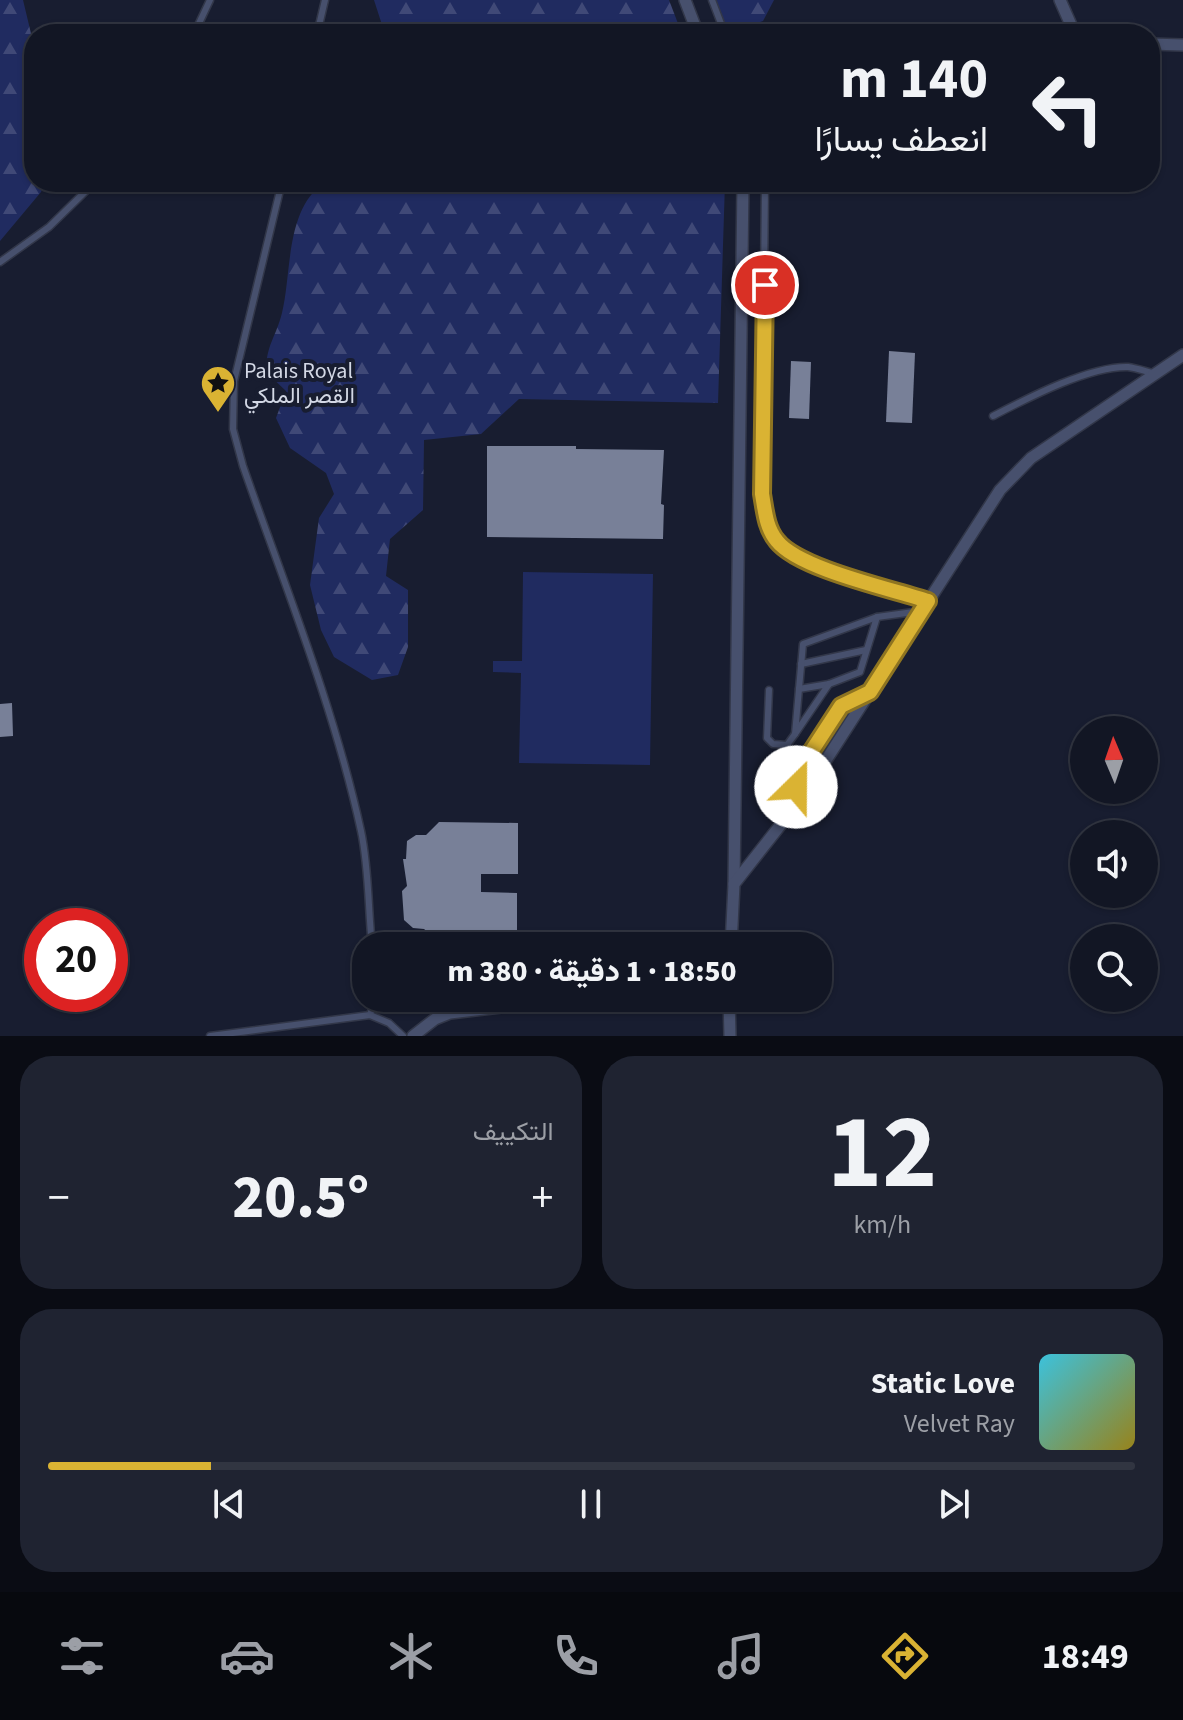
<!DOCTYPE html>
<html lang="ar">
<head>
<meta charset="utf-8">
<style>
  body { margin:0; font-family:"Source Sans 3",Vazirmatn,sans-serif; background:#1f2331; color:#f1f3f6; direction:rtl; height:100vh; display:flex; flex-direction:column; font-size:30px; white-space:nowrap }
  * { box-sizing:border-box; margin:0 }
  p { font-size:26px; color:#9c9fa6 }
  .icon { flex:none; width:44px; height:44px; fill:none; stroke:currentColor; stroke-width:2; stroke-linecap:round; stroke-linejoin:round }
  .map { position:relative; height:1036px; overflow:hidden; direction:ltr }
  .drawer { display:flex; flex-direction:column; gap:20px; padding:20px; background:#0a0c14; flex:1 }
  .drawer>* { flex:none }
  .banner { position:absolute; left:24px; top:24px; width:1136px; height:168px; border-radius:32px; box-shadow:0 2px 6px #0004,0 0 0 2px #313541; direction:rtl; background:#121624; color:#f1f3f6; overflow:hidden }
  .needle { width:52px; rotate:358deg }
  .tools { position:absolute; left:1070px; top:716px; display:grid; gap:16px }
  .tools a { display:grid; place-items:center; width:88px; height:88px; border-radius:50%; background:#121624; box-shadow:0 2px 6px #0004,0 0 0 2px #313541; font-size:40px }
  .speed { position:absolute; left:24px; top:908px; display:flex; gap:16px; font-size:40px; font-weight:700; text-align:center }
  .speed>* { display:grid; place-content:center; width:104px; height:104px; border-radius:50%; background:#121624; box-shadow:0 2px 6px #0004,0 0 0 2px #313541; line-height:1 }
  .speed .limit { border:12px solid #d22; background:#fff; color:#111 }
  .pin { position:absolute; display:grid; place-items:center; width:68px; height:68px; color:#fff; margin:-34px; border:4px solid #fff; border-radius:50%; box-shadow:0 2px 8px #0007 }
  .me { position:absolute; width:88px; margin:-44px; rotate:23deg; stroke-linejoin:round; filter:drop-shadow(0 0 6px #0008) }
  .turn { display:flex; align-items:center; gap:28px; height:168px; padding:0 40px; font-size:36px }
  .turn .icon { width:104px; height:104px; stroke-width:2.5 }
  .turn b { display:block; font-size:56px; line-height:68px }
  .big { font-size:60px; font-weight:800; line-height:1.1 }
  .drawer .widget { flex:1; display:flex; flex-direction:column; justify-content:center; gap:12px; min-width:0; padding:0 28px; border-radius:32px; background:#1f2331 }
  .drawer .dial { align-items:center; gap:0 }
  .dial b { font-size:104px; line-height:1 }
  .song { display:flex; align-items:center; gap:24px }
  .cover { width:96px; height:96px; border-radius:12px; background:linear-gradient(135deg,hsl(190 70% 55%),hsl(50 70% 35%)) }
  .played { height:8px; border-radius:4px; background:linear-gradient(90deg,#dab333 15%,#313541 15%) }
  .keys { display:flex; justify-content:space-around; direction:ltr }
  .heat { display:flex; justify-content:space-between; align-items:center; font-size:44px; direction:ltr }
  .drawer .tiles { flex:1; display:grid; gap:20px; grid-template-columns:1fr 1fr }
  .widget:last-child { grid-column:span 2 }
  .trip { position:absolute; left:352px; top:932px; width:480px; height:80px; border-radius:32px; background:#121624; box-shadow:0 2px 6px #0004,0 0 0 2px #313541; font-weight:800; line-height:80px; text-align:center; direction:rtl }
  .tab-bar { display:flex; height:128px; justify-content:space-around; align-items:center; background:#07090e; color:#9c9fa6 }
  .tab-bar .icon { width:56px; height:56px }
  .tab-bar .current { color:#dab333 }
  .tab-bar b { font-size:36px; color:#f1f3f6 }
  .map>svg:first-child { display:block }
  .forest { fill:url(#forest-firs) }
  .pitch { fill:#202b60 }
  .building { fill:#788098 }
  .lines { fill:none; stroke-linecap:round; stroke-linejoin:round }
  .service-casing { stroke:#323749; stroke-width:9 }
  .minor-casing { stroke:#323749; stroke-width:14 }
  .service { stroke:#47506d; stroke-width:6 }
  .minor { stroke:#47506d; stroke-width:11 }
  .route-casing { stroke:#8e7421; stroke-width:20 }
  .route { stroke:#dab333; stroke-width:14 }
  .labels { text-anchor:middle; stroke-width:8; stroke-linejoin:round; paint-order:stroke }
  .poi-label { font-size:22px; fill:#d3d8e5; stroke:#181d30; text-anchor:start }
</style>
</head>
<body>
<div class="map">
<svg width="1183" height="1036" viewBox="0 0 1183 1036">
  <defs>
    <pattern id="forest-firs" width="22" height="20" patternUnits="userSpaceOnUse" patternTransform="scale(2)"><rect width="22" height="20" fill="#202b60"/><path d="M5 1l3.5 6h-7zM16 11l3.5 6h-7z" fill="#404977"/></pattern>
  </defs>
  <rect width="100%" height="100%" fill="#181d30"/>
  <!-- forest -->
  <g class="forest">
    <polygon points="0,0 23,0 34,46 34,182 45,182 41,192 0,241"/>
    <polygon points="374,0 669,0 682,34 385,34"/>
    <polygon points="712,0 774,0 763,21 725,34 721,34"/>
    <path d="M325,182H725L718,403L519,399L481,434L424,440L423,510L390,539L386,576L408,590V647L398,675L372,680L334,657L321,630L310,585L319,518L334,494L326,473L290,448L276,418L286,391L266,372C266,345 276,337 282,313C292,272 285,209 325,182Z"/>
  </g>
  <!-- pitch -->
  <polygon class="pitch" points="523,572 653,574 650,765 519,763 521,673 493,672 493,661 522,661"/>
  <!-- building -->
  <g class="building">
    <polygon points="889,351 915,353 912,423 886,422"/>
    <polygon points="791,361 811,362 809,419 789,418"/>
    <polygon points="487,446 576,446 576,449 664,450 661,504 664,505 663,539 487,537"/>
    <polygon points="12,703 13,736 0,737 0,704"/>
    <polygon points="439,822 518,823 518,874 481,874 481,892 517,893 517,944 441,943 424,929 413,928 404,920 402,891 407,886 403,859 406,859 407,841 416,835 426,835"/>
  </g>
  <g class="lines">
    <!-- service casing -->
    <g class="service-casing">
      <g id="service">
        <polyline points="712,0 725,34"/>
        <polyline points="194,34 210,0"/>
        <polyline points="317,34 325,0"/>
        <path d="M282,182L234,381L233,429L243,466C285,586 334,707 361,831C369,868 368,908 372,946"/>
        <path d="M765,182L762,494C765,511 766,528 777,541C800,570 891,589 928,601"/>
        <polyline points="0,262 49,227 95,182"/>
        <path d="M993,416C1028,398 1089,366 1128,367C1136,368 1145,371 1153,373"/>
        <polyline points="801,664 866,650"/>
        <polyline points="799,689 829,684 860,672 877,617"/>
        <polyline points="769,690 767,738 773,744 787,745 795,734 803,644 877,617 921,611"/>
        <polyline points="795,734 829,684"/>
        <polyline points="797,800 796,775 841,706 866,693"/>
        <polyline points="370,1015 375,998"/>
        <polyline points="210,1036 370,1015 389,1023 403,1036"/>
      </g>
    </g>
    <!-- minor casing -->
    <g class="minor-casing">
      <g id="minor">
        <polyline points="685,0 698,34"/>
        <polyline points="1060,0 1075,34"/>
        <polyline points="1150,44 1183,45"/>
        <polyline points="734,884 743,182"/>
        <polyline points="731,946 734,884 801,799 1000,490 1031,458 1183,355"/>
        <polyline points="713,998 729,1007"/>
        <polyline points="729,998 730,1036"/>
        <polyline points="413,1036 435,1019 450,1013 578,998"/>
      </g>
    </g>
    <!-- service -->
    <use href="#service" class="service"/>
    <!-- minor -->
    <use href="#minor" class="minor"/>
  </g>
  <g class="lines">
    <!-- route casing -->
    <g class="route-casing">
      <path id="route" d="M765,285L762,494C765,511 766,528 777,541C799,569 892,589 928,601L870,692L841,706L796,775V787"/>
    </g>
    <!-- route -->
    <use href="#route" class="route"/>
  </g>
  <!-- icons -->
  <defs>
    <g id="sight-pin" transform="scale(1.8)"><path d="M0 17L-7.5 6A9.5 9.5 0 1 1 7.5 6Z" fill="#dab333" stroke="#181d30"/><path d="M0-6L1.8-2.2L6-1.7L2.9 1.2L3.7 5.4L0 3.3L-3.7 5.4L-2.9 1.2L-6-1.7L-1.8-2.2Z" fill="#111"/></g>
  </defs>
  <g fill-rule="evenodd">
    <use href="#sight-pin" x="218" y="383"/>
  </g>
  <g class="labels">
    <!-- poi labels -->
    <g class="poi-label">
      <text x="244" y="378">Palais Royal<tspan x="244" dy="25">القصر الملكي</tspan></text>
    </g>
  </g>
</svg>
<div class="tools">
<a><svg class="needle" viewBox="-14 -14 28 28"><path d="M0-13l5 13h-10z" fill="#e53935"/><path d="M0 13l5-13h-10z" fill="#9c9fa6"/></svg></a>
<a><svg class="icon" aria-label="sound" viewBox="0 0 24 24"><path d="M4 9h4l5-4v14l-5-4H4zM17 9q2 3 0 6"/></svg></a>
<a><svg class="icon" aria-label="search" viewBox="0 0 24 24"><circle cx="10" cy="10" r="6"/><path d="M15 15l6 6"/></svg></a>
</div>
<div class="speed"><div class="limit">20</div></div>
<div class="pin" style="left:765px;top:285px;background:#d93025"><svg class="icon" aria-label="arrive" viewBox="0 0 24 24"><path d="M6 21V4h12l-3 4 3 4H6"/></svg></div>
<svg class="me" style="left:796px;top:787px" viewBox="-20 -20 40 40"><circle r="19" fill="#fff"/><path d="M0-13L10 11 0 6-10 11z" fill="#dab333"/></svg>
<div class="trip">18:50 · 1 دقيقة · 380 m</div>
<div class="banner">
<div class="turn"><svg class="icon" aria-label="left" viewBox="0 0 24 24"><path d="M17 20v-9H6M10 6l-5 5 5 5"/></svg><div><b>140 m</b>انعطف يسارًا</div></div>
</div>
</div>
<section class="drawer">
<div class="tiles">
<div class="widget dial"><b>12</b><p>km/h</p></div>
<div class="widget"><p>التكييف</p>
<div class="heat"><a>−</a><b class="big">20.5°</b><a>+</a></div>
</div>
<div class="widget">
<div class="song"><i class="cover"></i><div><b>Static Love</b><p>Velvet Ray</p></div></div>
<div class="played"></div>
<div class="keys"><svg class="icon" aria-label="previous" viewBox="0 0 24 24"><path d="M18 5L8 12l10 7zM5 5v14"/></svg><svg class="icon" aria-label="pause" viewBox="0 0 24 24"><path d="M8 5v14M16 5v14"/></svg><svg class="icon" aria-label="next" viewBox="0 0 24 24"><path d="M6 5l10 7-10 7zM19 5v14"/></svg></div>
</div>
</div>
</section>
<nav class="tab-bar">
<b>18:49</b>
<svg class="icon current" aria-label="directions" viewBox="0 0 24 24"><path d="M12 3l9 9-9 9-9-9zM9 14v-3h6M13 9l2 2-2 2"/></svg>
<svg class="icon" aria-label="music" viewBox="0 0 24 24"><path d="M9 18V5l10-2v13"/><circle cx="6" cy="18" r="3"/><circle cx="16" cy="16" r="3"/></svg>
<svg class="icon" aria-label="phone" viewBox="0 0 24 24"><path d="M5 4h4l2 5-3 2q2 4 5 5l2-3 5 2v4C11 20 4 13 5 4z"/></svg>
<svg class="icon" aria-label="climate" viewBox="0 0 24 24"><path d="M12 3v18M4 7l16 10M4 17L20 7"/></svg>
<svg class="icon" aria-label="car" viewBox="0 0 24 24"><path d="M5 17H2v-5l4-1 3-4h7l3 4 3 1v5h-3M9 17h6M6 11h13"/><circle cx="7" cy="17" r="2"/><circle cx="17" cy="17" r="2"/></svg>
<svg class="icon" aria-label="filters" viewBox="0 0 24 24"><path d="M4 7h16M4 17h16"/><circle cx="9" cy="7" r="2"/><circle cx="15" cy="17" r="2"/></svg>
</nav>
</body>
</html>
